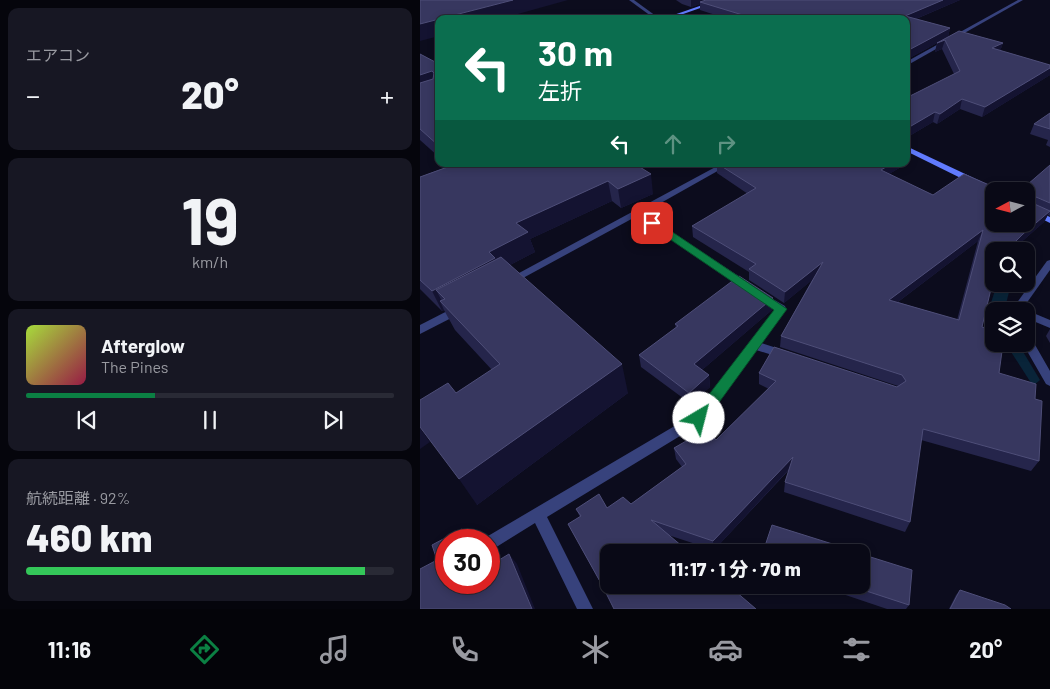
<!DOCTYPE html>
<html lang="ja">
<head>
<meta charset="utf-8">
<style>
  body { margin:0; font-family:Barlow,"Noto Sans JP",sans-serif; background:#171723; color:#f1f3f6; height:100vh; display:flex; flex-direction:column; font-size:19px; white-space:nowrap }
  * { box-sizing:border-box; margin:0 }
  p { font-size:16px; color:#999aa1 }
  .icon { flex:none; width:28px; height:28px; fill:none; stroke:currentColor; stroke-width:2; stroke-linecap:round; stroke-linejoin:round }
  .map { position:relative; flex:1; overflow:hidden }
  .details { display:flex; flex-direction:column; gap:8px; padding:8px; background:#05050c; width:420px }
  .details>* { flex:none }
  .banner { position:absolute; left:15px; top:15px; width:475px; height:152px; border-radius:10px; box-shadow:0 2px 8px #0003,0 0 0 1px #292a35; background:#0b6e4f; color:#fff; overflow:hidden }
  .needle { width:32px; rotate:263deg }
  .buttons { position:absolute; left:565px; top:182px; display:grid; gap:10px }
  .buttons a { display:grid; place-items:center; width:50px; height:50px; border-radius:10px; background:#090916; box-shadow:0 2px 8px #0003,0 0 0 1px #292a35; font-size:25px }
  .speed { position:absolute; left:15px; top:529px; display:flex; gap:10px; font-size:25px; font-weight:700; text-align:center }
  .speed>* { display:grid; place-content:center; width:65px; height:65px; border-radius:50%; background:#090916; box-shadow:0 2px 8px #0003,0 0 0 1px #292a35; line-height:1 }
  .speed .limit { border:8px solid #d22; background:#fff; color:#111 }
  .pin { position:absolute; display:grid; place-items:center; width:42px; height:42px; color:#fff; margin:-21px; border-radius:10px; box-shadow:0 2px 8px #0006 }
  .me { position:absolute; width:55px; margin:-28px; rotate:37deg; stroke-linejoin:round; filter:drop-shadow(0 0 4px #0008) }
  .turn { display:flex; align-items:center; gap:18px; height:105px; padding:0 20px; font-size:22px }
  .turn .icon { width:65px; height:65px; stroke-width:2.5 }
  .turn b { display:block; font-size:35px; line-height:42px }
  .lanes { display:flex; align-items:center; height:48px; padding:0 20px; background:#0003; justify-content:center; gap:25px; direction:ltr }
  .lanes .off { opacity:.35 }
  .big { font-size:38px; font-weight:800; line-height:1.1 }
  .details .widget { flex:1; display:flex; flex-direction:column; justify-content:center; gap:8px; min-width:0; padding:0 18px; border-radius:10px; background:#171723 }
  .details .dial { align-items:center; gap:0 }
  .dial b { font-size:65px; line-height:1 }
  .song { display:flex; align-items:center; gap:15px }
  .cover { width:60px; height:60px; border-radius:8px; background:linear-gradient(135deg,hsl(80 70% 55%),hsl(340 70% 35%)) }
  .played { height:5px; border-radius:2px; background:linear-gradient(90deg,#0b8043 35%,#292a35 35%) }
  .keys { display:flex; justify-content:space-around; direction:ltr }
  .heat { display:flex; justify-content:space-between; align-items:center; font-size:28px; direction:ltr }
  .charge { height:8px; border-radius:4px; background:linear-gradient(90deg,#34c759 92%,#292a35 0) }
  .trip { position:absolute; left:180px; top:544px; width:270px; height:50px; border-radius:10px; background:#090916; box-shadow:0 2px 8px #0003,0 0 0 1px #292a35; font-weight:800; line-height:50px; text-align:center }
  .menu { display:flex; height:80px; justify-content:space-around; align-items:center; background:#040409; color:#999aa1 }
  .menu .icon { width:35px; height:35px }
  .menu .on { color:#0b8043 }
  .menu b { font-size:22px; color:#f1f3f6 }
  main { display:flex; flex:1; min-height:0 }
  .map>svg:first-child { display:block }
  .water { fill:#092439 }
  .lines { fill:none; stroke-linecap:round; stroke-linejoin:round }
  .street { fill:#37427c; fill-rule:evenodd }
  .secondary { fill:#617bfd; fill-rule:evenodd }
  .wall { fill:#25254b; fill-rule:evenodd }
  .shaded-wall { fill:#141331 }
  .building { fill:#37375f; stroke:#4e4e78; fill-rule:evenodd }
  .route { fill:#0b8043; stroke:#07532c }
</style>
</head>
<body>
<main>
<section class="details">
<div class="widget"><p>エアコン</p>
<div class="heat"><a>−</a><b class="big">20°</b><a>+</a></div>
</div>
<div class="widget dial"><b>19</b><p>km/h</p></div>
<div class="widget">
<div class="song"><i class="cover"></i><div><b>Afterglow</b><p>The Pines</p></div></div>
<div class="played"></div>
<div class="keys"><svg class="icon" aria-label="previous" viewBox="0 0 24 24"><path d="M18 5L8 12l10 7zM5 5v14"/></svg><svg class="icon" aria-label="pause" viewBox="0 0 24 24"><path d="M8 5v14M16 5v14"/></svg><svg class="icon" aria-label="next" viewBox="0 0 24 24"><path d="M6 5l10 7-10 7zM19 5v14"/></svg></div>
</div>
<div class="widget"><p>航続距離 · 92%</p><b class="big">460 km</b><div class="charge"></div></div>
</section>
<div class="map">
<svg width="630" height="609" viewBox="0 0 630 609">
  <rect width="100%" height="100%" fill="#0c0c1d"/>
  <!-- water -->
  <g class="water">
    <polygon points="577,284 591,284 585,308 574,311 574,316 570,306"/>
    <polygon points="586,344 599,345 620,380 613,386"/>
  </g>
  <g class="lines">
    <!-- street -->
    <g class="street">
      <polygon points="209,0 214,0 240,19 235,19"/>
      <polygon points="598,0 603,0 486,66 486,62"/>
      <polygon points="301,164 310,164 223,213 329,283 331,285 329,287 323,287 217,216 92,284 86,284 84,282 86,280"/>
      <polygon points="630,260 630,270 601,311 591,311 627,261"/>
      <polygon points="342,293 365,306 366,309 341,343 369,352 370,355 369,358 365,359 336,350 283,422 127,517 173,609 157,609 115,523 78,546 73,548 69,546 69,540 66,540 68,536 275,414 355,310 339,298 337,296"/>
      <polygon points="39,305 43,306 44,309 43,312 0,334 0,325"/>
      <polygon points="606,310 630,320 630,328 606,318 606,311 603,311"/>
      <polygon points="606,335 610,336 630,371 630,386 626,384 603,344 606,344"/>
    </g>
    <!-- secondary -->
    <g class="secondary">
      <polygon points="297,0 303,0 249,19 242,19"/>
      <polygon points="486,146 577,189 578,191 571,193 486,151"/>
      <polygon points="606,206 630,217 630,223 606,211"/>
    </g>
  </g>
  <!-- wall -->
  <g class="wall">
    <polygon points="256,0 540,0 496,19 530,28 528,37 486,60 486,19 308,19 280,10 280,4 271,7 262,4"/>
    <polygon points="539,31 583,43 580,51 630,65 630,75 562,117 540,109 517,124 513,122 486,138 534,74 522,49 515,52 517,43"/>
    <polygon points="0,54 19,64 19,157 0,140"/>
    <polygon points="630,113 630,147 626,145 628,140 610,134 614,124"/>
    <polygon points="26,164 215,164 233,194 201,208 192,201 110,239 115,252 90,265 208,393 57,505 36,393 72,370 35,330 24,310 22,311 0,289 0,177 29,166"/>
    <path d="M271,164H486L469,174L574,224L606,191L630,165V216L628,215L624,222L598,245L574,251L562,327L579,373L615,399L619,461L611,471L501,440L490,522L485,532L364,492L365,482L369,470L294,550L248,535L185,591L148,524L160,517L156,509L187,508L211,504L262,467L256,459L254,448L296,440L349,389L339,384V373L477,387L478,386L360,347L361,336L392,280L364,303L329,280V272L273,237L272,226L328,194L297,173V164L289,168L282,164L276,167ZM558,241L537,320L478,302Z"/>
    <polygon points="353,298 352,310 282,370 289,375 290,387 271,404 221,367 219,355 256,328 255,324"/>
    <polygon points="630,329 630,343 626,336"/>
    <polygon points="396,585 441,585 489,605 486,609 467,609"/>
    <polygon points="540,590 591,609 529,609 536,595"/>
  </g>
  <!-- shaded-wall -->
  <g class="shaded-wall">
    <polygon points="93,0 148,0 80,19 21,19"/>
    <polygon points="271,0 291,0 280,2 280,4 271,7"/>
    <polygon points="523,0 540,0 486,23 485,16"/>
    <polygon points="19,19 19,36 0,41 0,24"/>
    <polygon points="530,28 528,37 486,60 487,51"/>
    <polygon points="525,40 522,49 515,52 517,43"/>
    <polygon points="583,43 580,51 572,48"/>
    <polygon points="630,68 630,75 562,117 565,107"/>
    <polygon points="12,71 18,88 0,94 0,75"/>
    <polygon points="542,99 540,109 517,124 520,114"/>
    <polygon points="515,112 513,122 486,138 486,129"/>
    <polygon points="490,152 488,163 486,163 486,155"/>
    <polygon points="276,164 282,164 276,167"/>
    <polygon points="289,164 297,164 289,168"/>
    <polygon points="471,164 486,164 459,180 461,170"/>
    <polygon points="231,174 233,194 201,208 198,189"/>
    <polygon points="188,181 192,201 110,239 115,252 25,299 16,290 24,305 20,301 24,310 22,311 12,291 69,252 96,223"/>
    <polygon points="630,211 624,222 598,245 592,251 586,251 603,234"/>
    <polygon points="563,230 558,241 466,311 469,300"/>
    <polygon points="403,262 401,273 364,303 365,292"/>
    <polygon points="353,298 352,310 275,376 274,364"/>
    <polygon points="202,364 208,393 57,505 39,479"/>
    <polygon points="289,375 290,387 271,404 269,393"/>
    <polygon points="0,428 10,442 0,449"/>
    <polygon points="373,457 371,467 294,550 293,541"/>
    <polygon points="42,529 51,540 46,540"/>
    <polygon points="89,554 97,564 115,609 112,609"/>
  </g>
  <!-- building -->
  <g class="building">
    <polygon points="0,0 93,0 0,24"/>
    <polygon points="286,0 523,0 485,16 530,28 487,51 486,55 486,19 315,19 326,16 280,2"/>
    <polygon points="539,31 583,43 572,48 630,65 630,68 565,107 542,99 520,114 515,112 486,129 486,98 540,71 525,40 517,43"/>
    <polygon points="0,54 19,64 19,146 0,129 0,83 13,79 14,73 12,71 0,75"/>
    <polygon points="630,113 630,129 614,124"/>
    <polygon points="486,151 490,152 486,155"/>
    <polygon points="36,164 215,164 231,174 198,189 188,181 96,223 108,232 69,252 75,258 12,291 0,280 0,177"/>
    <path d="M298,164H471L461,170L513,195L544,174L583,191H574V224H606V191H600L630,165V203L609,194L610,202L630,211L603,234L586,251H574V276L562,327L574,330V344H583L579,373L616,384L615,399L622,401L619,461L503,429L490,522L365,482L373,457L293,541L231,520L269,552H189V585H308L336,609H194L182,585L148,524L161,516L156,509L179,494L187,508L203,497L211,504L266,464L254,448L287,429L296,440L356,381L339,373L354,347L477,387L486,381L482,375L361,336L403,262L365,292L329,269L336,264L272,226L336,188ZM563,230L539,320L469,300Z"/>
    <polygon points="81,257 202,364 39,479 0,427 0,400 28,383 36,393 80,364 20,301 25,299 16,290"/>
    <polygon points="319,276 353,298 274,364 289,375 269,393 219,355 258,326 255,324"/>
    <polygon points="352,525 438,552 343,552"/>
    <polygon points="42,529 46,540 26,540 26,582 69,582 69,566 89,554 112,609 0,609 0,569 17,560 12,545"/>
    <polygon points="441,554 492,570 489,605 428,585 441,585"/>
    <polygon points="540,590 585,605 591,609 530,609"/>
  </g>
  <!-- route -->
  <polygon class="route" points="229,221 236,221 367,309 284,423 274,423 272,418 274,414 354,310 229,225"/>
</svg>
<div class="buttons">
<a><svg class="needle" viewBox="-14 -14 28 28"><path d="M0-13l5 13h-10z" fill="#e53935"/><path d="M0 13l5-13h-10z" fill="#999aa1"/></svg></a>
<a><svg class="icon" aria-label="search" viewBox="0 0 24 24"><circle cx="10" cy="10" r="6"/><path d="M15 15l6 6"/></svg></a>
<a><svg class="icon" aria-label="layers" viewBox="0 0 24 24"><path d="M12 4l9 5-9 5-9-5zM3 14l9 5 9-5"/></svg></a>
</div>
<div class="speed"><div class="limit">30</div></div>
<div class="pin" style="left:232px;top:223px;background:#d93025"><svg class="icon" aria-label="arrive" viewBox="0 0 24 24"><path d="M6 21V4h12l-3 4 3 4H6"/></svg></div>
<svg class="me" style="left:279px;top:418px" viewBox="-20 -20 40 40"><circle r="19" fill="#fff"/><path d="M0-13L10 11 0 6-10 11z" fill="#0b8043"/></svg>
<div class="trip">11:17 · 1 分 · 70 m</div>
<div class="banner">
<div class="turn"><svg class="icon" aria-label="left" viewBox="0 0 24 24"><path d="M17 20v-9H6M10 6l-5 5 5 5"/></svg><div><b>30 m</b>左折</div></div>
<div class="lanes"><svg class="icon" aria-label="left" viewBox="0 0 24 24"><path d="M17 20v-9H6M10 6l-5 5 5 5"/></svg><svg class="icon off" aria-label="ahead" viewBox="0 0 24 24"><path d="M12 20V5M6 11l6-6 6 6"/></svg><svg class="icon off" aria-label="right" viewBox="0 0 24 24"><path d="M7 20v-9h11M14 6l5 5-5 5"/></svg></div>
</div>
</div>
</main>
<nav class="menu">
<b>11:16</b>
<svg class="icon on" aria-label="directions" viewBox="0 0 24 24"><path d="M12 3l9 9-9 9-9-9zM9 14v-3h6M13 9l2 2-2 2"/></svg>
<svg class="icon" aria-label="music" viewBox="0 0 24 24"><path d="M9 18V5l10-2v13"/><circle cx="6" cy="18" r="3"/><circle cx="16" cy="16" r="3"/></svg>
<svg class="icon" aria-label="phone" viewBox="0 0 24 24"><path d="M5 4h4l2 5-3 2q2 4 5 5l2-3 5 2v4C11 20 4 13 5 4z"/></svg>
<svg class="icon" aria-label="climate" viewBox="0 0 24 24"><path d="M12 3v18M4 7l16 10M4 17L20 7"/></svg>
<svg class="icon" aria-label="car" viewBox="0 0 24 24"><path d="M5 17H2v-5l4-1 3-4h7l3 4 3 1v5h-3M9 17h6M6 11h13"/><circle cx="7" cy="17" r="2"/><circle cx="17" cy="17" r="2"/></svg>
<svg class="icon" aria-label="filters" viewBox="0 0 24 24"><path d="M4 7h16M4 17h16"/><circle cx="9" cy="7" r="2"/><circle cx="15" cy="17" r="2"/></svg>
<b>20°</b>
</nav>
</body>
</html>
